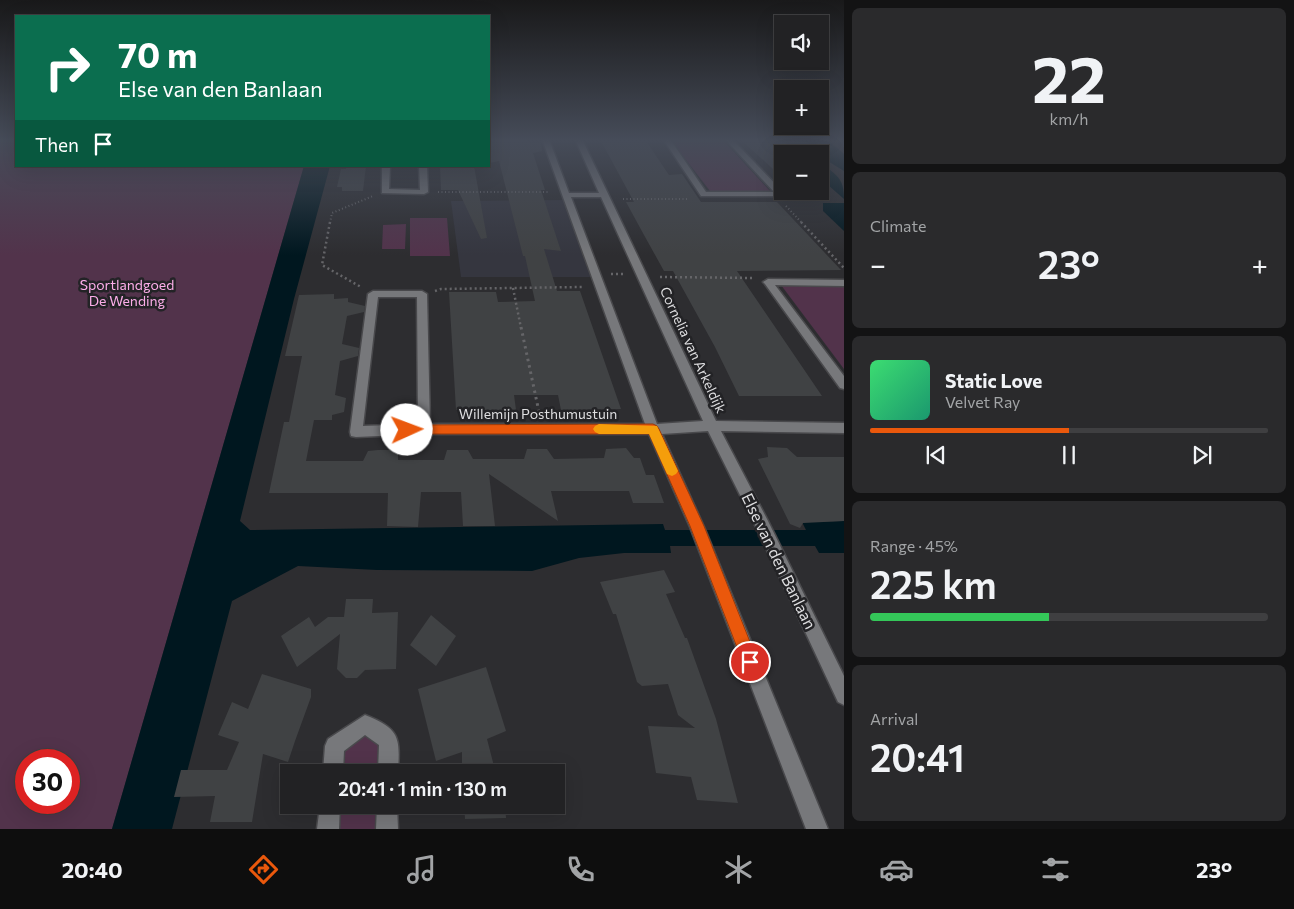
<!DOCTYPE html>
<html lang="en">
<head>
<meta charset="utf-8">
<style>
  body { margin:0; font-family:Commissioner,sans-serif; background:#2a2a2c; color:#f1f3f6; height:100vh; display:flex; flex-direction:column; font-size:19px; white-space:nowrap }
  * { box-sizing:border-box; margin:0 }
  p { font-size:16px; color:#a2a4a6 }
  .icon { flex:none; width:28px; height:28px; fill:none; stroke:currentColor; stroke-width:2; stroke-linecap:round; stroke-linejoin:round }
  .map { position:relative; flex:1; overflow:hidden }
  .side { display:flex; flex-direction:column; gap:8px; padding:8px; background:#131314; width:450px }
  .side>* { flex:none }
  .guide { position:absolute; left:15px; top:15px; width:475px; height:152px; border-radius:0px; box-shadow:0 5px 20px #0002,0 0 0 1px #3f3f41; background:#0b6e4f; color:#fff; overflow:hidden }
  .buttons { position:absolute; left:774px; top:15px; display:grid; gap:10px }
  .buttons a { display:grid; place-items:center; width:55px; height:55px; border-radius:0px; background:#222224; box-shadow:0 5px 20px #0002,0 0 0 1px #3f3f41; font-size:25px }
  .speed { position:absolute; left:15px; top:749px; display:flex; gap:10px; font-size:25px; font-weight:700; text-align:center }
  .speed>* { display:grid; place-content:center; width:65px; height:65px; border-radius:50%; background:#222224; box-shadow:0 5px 20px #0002,0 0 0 1px #3f3f41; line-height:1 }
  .speed .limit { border:8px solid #d22; background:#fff; color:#111 }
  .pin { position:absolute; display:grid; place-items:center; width:42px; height:42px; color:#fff; margin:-21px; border:2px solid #fff; border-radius:50%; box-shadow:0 1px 5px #0007 }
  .me { position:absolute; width:55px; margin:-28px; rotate:88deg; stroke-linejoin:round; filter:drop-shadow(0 0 4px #0008) }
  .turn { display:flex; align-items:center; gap:18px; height:105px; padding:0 20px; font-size:22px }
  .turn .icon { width:65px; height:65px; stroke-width:2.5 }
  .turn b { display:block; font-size:35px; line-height:42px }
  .then { display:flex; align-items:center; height:48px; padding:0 20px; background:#0003; gap:10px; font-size:19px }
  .big { font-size:38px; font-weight:600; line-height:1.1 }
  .side .tile { flex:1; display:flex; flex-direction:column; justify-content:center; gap:8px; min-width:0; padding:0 18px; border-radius:8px; background:#2a2a2c }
  .side .dial { align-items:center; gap:0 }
  .dial b { font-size:65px; line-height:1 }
  .song { display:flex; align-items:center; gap:15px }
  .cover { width:60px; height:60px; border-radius:8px; background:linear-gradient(135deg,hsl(140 70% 55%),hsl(160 70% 35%)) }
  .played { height:5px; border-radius:2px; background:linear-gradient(90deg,#ea580c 50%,#3f3f41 50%) }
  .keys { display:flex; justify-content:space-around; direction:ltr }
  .heat { display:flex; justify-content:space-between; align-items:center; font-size:28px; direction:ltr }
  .charge { height:8px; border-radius:4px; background:linear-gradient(90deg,#34c759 45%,#3f3f41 0) }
  .trip { position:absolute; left:280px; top:764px; width:285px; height:50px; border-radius:0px; background:#222224; box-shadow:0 5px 20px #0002,0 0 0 1px #3f3f41; font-weight:600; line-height:50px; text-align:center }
  .dock { display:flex; height:80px; justify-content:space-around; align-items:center; background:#0e0e0e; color:#a2a4a6 }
  .dock .icon { width:35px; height:35px }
  .dock .active { color:#ea580c }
  .dock b { font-size:22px; color:#f1f3f6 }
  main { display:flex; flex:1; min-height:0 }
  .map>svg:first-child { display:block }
  .built { fill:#35363f }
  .green { fill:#52334b; fill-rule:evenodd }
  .water { fill:#00171f }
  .building { fill:#404244 }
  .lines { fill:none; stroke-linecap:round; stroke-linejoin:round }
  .street-casing { stroke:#49494c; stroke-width:3 }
  .path-far2 { stroke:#656568; stroke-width:2; stroke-dasharray:1 2.5; stroke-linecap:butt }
  .path-far1 { stroke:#656568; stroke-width:2.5; stroke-dasharray:2 3; stroke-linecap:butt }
  .path { stroke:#656568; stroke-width:3; stroke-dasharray:2.5 4; stroke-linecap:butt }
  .street { fill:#77787b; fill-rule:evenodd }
  .route { fill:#ea580c; stroke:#983908 }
  .slow { fill:#f59e0b }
  .labels { text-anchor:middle; stroke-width:5; stroke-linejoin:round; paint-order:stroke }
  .park-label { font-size:14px; fill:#fcade9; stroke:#232326 }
  .street-label { font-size:14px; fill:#dedee0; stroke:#232326 }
  .near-street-label { font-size:16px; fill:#dedee0; stroke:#232326 }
</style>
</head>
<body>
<main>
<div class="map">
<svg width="844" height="829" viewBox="0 0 844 829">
  <rect width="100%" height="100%" fill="#2d2d30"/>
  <!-- built -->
  <polygon class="built" points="568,200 597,277 461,277 451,201"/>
  <!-- green -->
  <g class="green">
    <path d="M0,139H16V166H304L112,829H0ZM26,760H69V802H26Z"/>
    <polygon points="670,139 722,139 770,191 710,191"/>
    <polygon points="410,218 447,218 450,256 410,256"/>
    <polygon points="406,224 405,249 382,249 383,225"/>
    <polygon points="781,285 844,285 844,369"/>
    <polygon points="365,724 389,740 388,772 333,772 335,746"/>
    <polygon points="330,805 387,805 387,829 328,829"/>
  </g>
  <!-- water -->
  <g class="water">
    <path d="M802,139H827L844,154V171L831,163L823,160L822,162C836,177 844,176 844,199L820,178L818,150Z"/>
    <polygon points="304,166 330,166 294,299 240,521 250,530 663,524 665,530 806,530 802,522 844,521 844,553 819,553 815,546 670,546 671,553 624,553 579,558 532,571 377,570 298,566 232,601 172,829 112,829"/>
    <polygon points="823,203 844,203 844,231 823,211"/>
  </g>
  <!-- building -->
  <g class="building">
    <polygon points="495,139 528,139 530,143 541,143 542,151 533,153 545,190 541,190 561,251 544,249 557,291 580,291 621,409 561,410 558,395 514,395 516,410 456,410 449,292 496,292 498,302 535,301 525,256 523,256 499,161 489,163 489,143 496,143"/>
    <polygon points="741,140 769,140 782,154 782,177"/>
    <polygon points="601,141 646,141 669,175 682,174 701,202 777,202 841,270 737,271 822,396 739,396 715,347 673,271 664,271 644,235 626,202 634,202"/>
    <polygon points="346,166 366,166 363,191 342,191 342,187 337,187 341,169 346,169"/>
    <polygon points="440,166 474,166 487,238 481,239 458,190 441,190"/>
    <polygon points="334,294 334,299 348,298 348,302 365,306 364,312 347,316 342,344 359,348 358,356 340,361 335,395 346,398 344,412 332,415 332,420 314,420 306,461 363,461 368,451 378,450 398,450 398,460 444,460 447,450 468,450 473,459 524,459 527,449 547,449 554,459 604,458 606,449 626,448 634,458 640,458 646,475 654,475 664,503 633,503 629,491 551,491 558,521 489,474 495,526 463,526 461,492 421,492 418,527 387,526 388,493 269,493 284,422 289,422 302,356 285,356 299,295"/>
    <polygon points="767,447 787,448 797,457 844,457 844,521 803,523 800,528 790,524 758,459 768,457"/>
    <polygon points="664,570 675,592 666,594 685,638 687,638 716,719 738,803 697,800 691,777 656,773 648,726 695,728 678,715 668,684 642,686 637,682 616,614 613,614 600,582"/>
    <polygon points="346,599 373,599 372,613 398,612 396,669 365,670 357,678 346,678 337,669 340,634 297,667 281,636 309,617 315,627 328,617 344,617"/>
    <polygon points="431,615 456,636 436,666 410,645"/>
    <polygon points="486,667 506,731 487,739 495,770 502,770 502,772 462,772 462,752 436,761 418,689"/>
    <polygon points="262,674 311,689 311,697 295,741 288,762 263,754 252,822 210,822 215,796 174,797 181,770 227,770 239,742 218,735 232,702 248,709"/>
    <polygon points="464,805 505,805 506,818 465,819"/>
  </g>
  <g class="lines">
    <!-- street casing -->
    <g class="street-casing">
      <g id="street">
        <path d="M542,139H549L569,193H599L575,139H582L716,421L844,423V433L721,431L768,521L844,676V705L838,702L758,531L708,431L662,434L704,527L828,829H806L690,527L649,434H424L356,437L351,436L350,432L368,294L373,291H422L427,294L430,424H645ZM571,197H601L703,421L657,424ZM378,297H417L418,424L363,426Z"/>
        <polygon points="663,139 670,139 706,192 774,192 725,139 732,139 785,194 781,196 701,196"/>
        <polygon points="382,166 390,166 389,189 420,190 419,166 427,166 428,192 424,194 382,193"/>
        <polygon points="768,279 844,280 844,286 775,285 844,376 844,389 840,388 765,284 763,282"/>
        <path d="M365,715C400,729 400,737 398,772H378L379,745L365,735L344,751L343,772H323L325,746L328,739Z"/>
        <polygon points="320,805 340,805 339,829 317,829"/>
        <polygon points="377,805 397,805 398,829 376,829"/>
      </g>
    </g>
    <!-- path-far2 -->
    <g class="path-far2">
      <polyline points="438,192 550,192"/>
      <polyline points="623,199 689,199"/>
      <polyline points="786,206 802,223"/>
      <polyline points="330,223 332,213 373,196"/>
    </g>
    <!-- path-far1 -->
    <g class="path-far1">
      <polyline points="330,222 322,265 361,287"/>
      <polyline points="801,222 844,268"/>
      <polyline points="611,274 625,274"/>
      <polyline points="660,277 754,278"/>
      <polyline points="513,288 521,328"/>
      <polyline points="435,291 441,289 583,287"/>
    </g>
    <!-- path -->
    <polyline class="path" points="521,327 539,412"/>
    <!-- street -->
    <use href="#street" class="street"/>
  </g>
  <!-- sky -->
  <linearGradient id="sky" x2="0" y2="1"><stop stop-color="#19191a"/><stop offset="0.55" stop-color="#464c59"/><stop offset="1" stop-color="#464c59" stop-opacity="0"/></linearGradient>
  <rect width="844" height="255" fill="url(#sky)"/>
  <!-- route -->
  <polygon class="route" points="653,424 657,426 659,429 704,526 758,662 756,668 750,670 745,668 690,526 649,434 407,434 403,433 401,430 403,426 407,425"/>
  <!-- slow -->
  <polygon class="slow" points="599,424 657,426 678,471 676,474 672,476 667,474 649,434 599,434 595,432 593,429 595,426"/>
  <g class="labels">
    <!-- park labels -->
    <g class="park-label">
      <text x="127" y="290">Sportlandgoed<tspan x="127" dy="16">De Wending</tspan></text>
    </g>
    <!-- street labels -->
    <g class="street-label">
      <text transform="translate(693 350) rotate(65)" y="5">Cornelia van Arkeldijk</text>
      <text x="538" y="419">Willemijn Posthumustuin</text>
    </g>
    <!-- near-street labels -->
    <g class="near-street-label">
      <text transform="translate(779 561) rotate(64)" y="6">Else van den Banlaan</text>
    </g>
  </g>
</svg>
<div class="buttons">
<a><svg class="icon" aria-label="sound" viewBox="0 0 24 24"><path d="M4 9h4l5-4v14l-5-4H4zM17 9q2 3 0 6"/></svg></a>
<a>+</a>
<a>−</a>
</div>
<div class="speed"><div class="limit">30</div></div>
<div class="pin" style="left:750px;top:662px;background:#d93025"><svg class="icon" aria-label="arrive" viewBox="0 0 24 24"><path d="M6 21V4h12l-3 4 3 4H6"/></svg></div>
<svg class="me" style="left:407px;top:430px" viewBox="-20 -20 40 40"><circle r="19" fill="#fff"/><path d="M0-13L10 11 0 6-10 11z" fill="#ea580c"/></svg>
<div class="trip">20:41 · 1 min · 130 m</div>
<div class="guide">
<div class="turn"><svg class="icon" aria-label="right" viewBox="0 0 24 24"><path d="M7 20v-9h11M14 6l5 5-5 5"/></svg><div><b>70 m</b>Else van den Banlaan</div></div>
<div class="then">Then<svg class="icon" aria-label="arrive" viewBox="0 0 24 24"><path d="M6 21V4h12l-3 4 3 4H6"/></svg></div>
</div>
</div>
<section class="side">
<div class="tile dial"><b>22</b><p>km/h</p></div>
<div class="tile"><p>Climate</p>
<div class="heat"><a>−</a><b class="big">23°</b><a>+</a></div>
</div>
<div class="tile">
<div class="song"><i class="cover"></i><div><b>Static Love</b><p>Velvet Ray</p></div></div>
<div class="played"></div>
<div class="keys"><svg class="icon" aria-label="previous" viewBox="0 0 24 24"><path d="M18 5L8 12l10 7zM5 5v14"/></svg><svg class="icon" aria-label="pause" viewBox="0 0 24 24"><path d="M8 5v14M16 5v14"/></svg><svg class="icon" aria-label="next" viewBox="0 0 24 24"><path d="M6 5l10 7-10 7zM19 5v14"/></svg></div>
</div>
<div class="tile"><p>Range · 45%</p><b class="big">225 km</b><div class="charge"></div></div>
<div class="tile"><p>Arrival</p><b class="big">20:41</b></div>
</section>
</main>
<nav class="dock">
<b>20:40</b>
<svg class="icon active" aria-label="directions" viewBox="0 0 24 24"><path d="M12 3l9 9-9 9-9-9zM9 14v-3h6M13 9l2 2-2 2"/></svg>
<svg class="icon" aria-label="music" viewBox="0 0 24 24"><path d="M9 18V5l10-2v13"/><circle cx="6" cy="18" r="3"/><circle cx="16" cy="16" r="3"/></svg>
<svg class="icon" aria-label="phone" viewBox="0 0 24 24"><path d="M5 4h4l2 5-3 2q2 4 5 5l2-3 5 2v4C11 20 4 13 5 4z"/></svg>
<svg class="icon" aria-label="climate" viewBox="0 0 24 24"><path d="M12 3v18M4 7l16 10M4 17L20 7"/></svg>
<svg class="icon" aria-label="car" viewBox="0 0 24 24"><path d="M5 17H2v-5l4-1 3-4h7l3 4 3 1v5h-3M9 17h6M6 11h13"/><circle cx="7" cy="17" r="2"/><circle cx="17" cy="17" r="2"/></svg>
<svg class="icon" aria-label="filters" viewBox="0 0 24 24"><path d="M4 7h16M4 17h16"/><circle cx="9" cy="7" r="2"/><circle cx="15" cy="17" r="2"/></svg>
<b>23°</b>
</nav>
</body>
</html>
